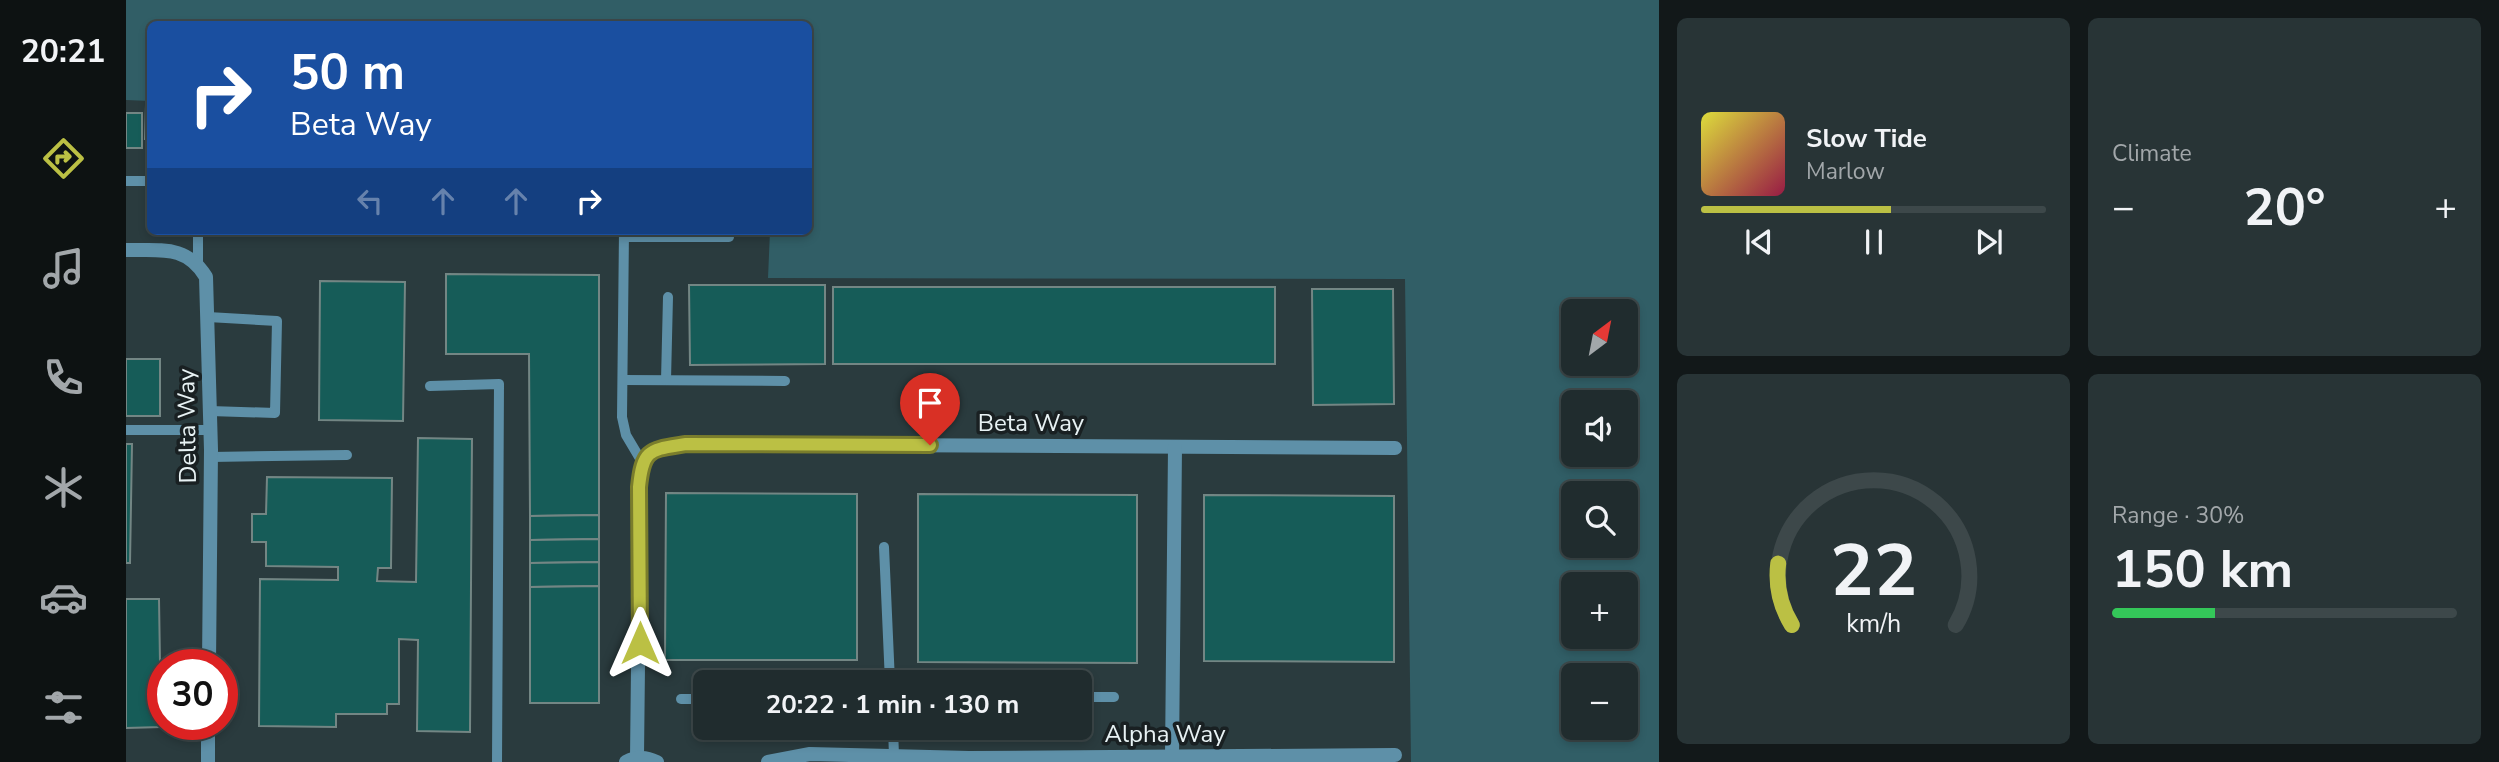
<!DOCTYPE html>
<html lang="en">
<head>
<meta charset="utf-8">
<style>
  body { margin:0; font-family:"Nunito Sans",sans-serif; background:#283436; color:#f1f3f6; height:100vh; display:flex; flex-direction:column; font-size:26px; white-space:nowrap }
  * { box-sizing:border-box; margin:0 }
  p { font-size:23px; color:#a2a7aa }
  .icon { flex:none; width:38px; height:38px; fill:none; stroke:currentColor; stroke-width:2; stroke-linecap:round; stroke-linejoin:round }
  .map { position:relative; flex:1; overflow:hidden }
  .sheet { display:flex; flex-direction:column; gap:18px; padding:18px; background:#121819; width:840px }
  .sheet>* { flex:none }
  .banner { position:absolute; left:21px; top:21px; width:665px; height:214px; border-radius:10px; box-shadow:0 4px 10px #0003,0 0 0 2px #3d484a; background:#1a4fa0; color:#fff; overflow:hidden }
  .needle { width:46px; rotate:32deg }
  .controls { position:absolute; left:1435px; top:299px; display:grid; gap:14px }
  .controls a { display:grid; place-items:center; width:77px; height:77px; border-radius:10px; background:#202c2e; box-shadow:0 4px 10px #0003,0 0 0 2px #3d484a; font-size:35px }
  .speed { position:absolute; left:21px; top:649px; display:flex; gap:14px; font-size:35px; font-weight:700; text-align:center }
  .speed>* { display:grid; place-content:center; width:91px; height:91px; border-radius:50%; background:#202c2e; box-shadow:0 4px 10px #0003,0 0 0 2px #3d484a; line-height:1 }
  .speed .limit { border:10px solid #d22; background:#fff; color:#111 }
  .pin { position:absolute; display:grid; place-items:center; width:60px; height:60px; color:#fff; margin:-72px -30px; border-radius:50% 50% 50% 0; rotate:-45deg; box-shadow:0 0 7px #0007 }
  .pin .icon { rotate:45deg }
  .me { position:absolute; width:77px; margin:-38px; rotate:0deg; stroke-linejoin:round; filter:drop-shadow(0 0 5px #0008) }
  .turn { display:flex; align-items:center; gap:24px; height:147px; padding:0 28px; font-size:32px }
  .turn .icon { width:91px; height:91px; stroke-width:2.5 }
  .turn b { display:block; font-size:49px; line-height:60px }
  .lanes { display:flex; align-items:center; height:66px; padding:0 28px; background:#0003; justify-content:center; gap:35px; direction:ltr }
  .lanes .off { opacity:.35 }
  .big { font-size:52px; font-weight:700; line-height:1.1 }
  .sheet .tile { flex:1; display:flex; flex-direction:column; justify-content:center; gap:10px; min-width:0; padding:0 24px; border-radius:10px; background:#283436 }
  .sheet .dial { align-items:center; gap:0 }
  .dial svg { height:182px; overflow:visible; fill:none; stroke:#3d484a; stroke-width:7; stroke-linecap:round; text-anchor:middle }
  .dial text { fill:#f1f3f6; stroke:none }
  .song { display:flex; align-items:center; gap:21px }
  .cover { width:84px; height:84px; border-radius:10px; background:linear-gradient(135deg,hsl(60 70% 55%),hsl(340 70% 35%)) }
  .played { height:7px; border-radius:4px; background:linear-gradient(90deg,#bbc044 55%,#3d484a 55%) }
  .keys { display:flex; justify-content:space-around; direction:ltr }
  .heat { display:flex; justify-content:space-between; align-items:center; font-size:38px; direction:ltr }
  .charge { height:10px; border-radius:5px; background:linear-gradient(90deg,#34c759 30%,#3d484a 0) }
  .sheet .tiles { flex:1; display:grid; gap:18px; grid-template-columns:repeat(2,1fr) }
  .trip { position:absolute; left:567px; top:670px; width:399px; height:70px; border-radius:10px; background:#202c2e; box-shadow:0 4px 10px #0003,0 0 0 2px #3d484a; font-weight:700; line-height:70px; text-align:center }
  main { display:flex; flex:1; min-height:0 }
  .dock { display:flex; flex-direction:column; width:126px; justify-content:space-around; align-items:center; background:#0d1212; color:#a2a7aa }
  .dock .icon { width:49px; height:49px }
  .dock .current { color:#bbc044 }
  .dock b { font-size:32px; color:#f1f3f6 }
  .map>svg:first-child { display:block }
  .green { fill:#315e66; fill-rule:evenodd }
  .building { fill:#165c58; stroke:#738684; stroke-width:2 }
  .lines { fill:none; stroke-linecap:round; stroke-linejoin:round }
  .service { stroke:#5e90a8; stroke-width:10 }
  .minor { stroke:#5e90a8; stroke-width:14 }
  .route-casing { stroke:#7a7d2c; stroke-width:18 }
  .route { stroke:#bbc044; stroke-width:12 }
  .labels { text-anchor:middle; stroke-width:7; stroke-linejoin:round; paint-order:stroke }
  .street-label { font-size:24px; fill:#e8f2f4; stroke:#192022 }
</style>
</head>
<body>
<main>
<nav class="dock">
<b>20:21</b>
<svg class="icon current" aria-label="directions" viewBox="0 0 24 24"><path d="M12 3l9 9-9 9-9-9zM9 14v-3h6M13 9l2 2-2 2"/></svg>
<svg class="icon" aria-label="music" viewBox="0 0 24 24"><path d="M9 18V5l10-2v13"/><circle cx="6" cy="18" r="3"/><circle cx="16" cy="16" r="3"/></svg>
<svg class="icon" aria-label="phone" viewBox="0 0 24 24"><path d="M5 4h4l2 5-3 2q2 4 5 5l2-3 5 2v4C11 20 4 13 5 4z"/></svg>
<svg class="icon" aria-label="climate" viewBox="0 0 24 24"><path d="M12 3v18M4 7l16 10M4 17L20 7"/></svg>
<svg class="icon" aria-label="car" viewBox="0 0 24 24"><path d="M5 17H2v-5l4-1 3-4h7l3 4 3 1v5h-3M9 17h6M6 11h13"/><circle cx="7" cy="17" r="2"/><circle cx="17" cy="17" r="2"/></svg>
<svg class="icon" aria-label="filters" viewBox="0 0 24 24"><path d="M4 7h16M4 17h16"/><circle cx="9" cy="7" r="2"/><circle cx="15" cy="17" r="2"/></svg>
</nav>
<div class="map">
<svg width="1533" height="762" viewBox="0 0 1533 762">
  <rect width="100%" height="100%" fill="#2a3b3e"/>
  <!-- green -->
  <path class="green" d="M0,0H1533V762H1285L1279,279L642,278L644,231H682V24H24V101L0,100ZM1447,312H1500V364H1447ZM1447,402H1500V455H1447ZM1447,494H1500V546H1447ZM1447,584H1500V637H1447ZM1447,676H1500V728H1447Z"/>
  <!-- building -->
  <g class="building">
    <polygon points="20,105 24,105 24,139 19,139"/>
    <rect x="0" y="113" width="16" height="35"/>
    <polygon points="320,274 473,275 473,515 404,516 403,354 320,354"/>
    <polygon points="194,281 279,282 277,421 193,420"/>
    <polygon points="563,285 699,285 699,364 564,365"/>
    <rect x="707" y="287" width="442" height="77"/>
    <polygon points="1186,289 1267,289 1268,404 1187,405"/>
    <rect x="0" y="359" width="34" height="57"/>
    <polygon points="292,438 346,439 344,732 291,731 292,640 273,639 273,704 261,704 261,714 210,714 210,727 133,726 134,579 212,580 212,567 140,566 140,542 126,542 126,514 140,514 141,477 266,478 265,568 252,568 251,581 290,582"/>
    <polygon points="0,444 6,444 4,563 0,563"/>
    <polygon points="540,493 731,494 731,660 539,660"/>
    <polygon points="792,494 1011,495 1011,663 792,662"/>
    <polygon points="1078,495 1268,496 1268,662 1078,661"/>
    <polygon points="473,515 473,539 404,540 404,516"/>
    <polygon points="473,539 473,562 404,563 404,540"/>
    <polygon points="473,562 473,586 404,587 404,563"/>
    <polygon points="473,586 473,703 404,703 404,587"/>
    <polygon points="0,599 33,599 35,727 0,728"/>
  </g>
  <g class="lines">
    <!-- service -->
    <g class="service">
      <polyline points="0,181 24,181"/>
      <polyline points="498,231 496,417 500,435 516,462"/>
      <polyline points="498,237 603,237"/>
      <polyline points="72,264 72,231"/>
      <polyline points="82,317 151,321 149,413 84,411"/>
      <polyline points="497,380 659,381"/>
      <polyline points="540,380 542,297"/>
      <polyline points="304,386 373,384 371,762"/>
      <polyline points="0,430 85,430"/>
      <polyline points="85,457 221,455"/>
      <polyline points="758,547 764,682"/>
      <polyline points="954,697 988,697"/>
      <polyline points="555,699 579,699"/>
      <polyline points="767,728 768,756"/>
    </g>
    <!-- minor -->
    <g class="minor">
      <path d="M0,250C34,251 60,244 80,277L85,450L83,665"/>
      <path d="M511,757L514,487C514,480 513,471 516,464C521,448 546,446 560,444L1269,448"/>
      <polyline points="1046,757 1049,447"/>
      <polyline points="82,762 82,724"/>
      <path d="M500,762C511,756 520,757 531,762"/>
      <polyline points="642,762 684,754 843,758 1269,755"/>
    </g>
  </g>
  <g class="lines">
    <!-- route casing -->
    <g class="route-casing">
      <path id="route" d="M514,643L513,487C517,448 524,450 560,444L804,445"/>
    </g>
    <!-- route -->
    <use href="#route" class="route"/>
  </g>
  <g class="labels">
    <!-- street labels -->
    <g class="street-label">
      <text x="905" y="431">Beta Way</text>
      <text transform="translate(61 426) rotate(-91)" y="8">Delta Way</text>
      <text x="1039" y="742">Alpha Way</text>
    </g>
  </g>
</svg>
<div class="controls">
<a><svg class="needle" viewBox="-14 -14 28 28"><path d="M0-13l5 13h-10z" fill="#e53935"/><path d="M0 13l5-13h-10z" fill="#a2a7aa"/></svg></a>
<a><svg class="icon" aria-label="sound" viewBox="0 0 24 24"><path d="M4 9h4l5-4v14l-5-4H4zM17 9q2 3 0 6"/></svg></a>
<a><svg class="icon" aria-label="search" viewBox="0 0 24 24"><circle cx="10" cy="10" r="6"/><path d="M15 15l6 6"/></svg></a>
<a>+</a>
<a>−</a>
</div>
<div class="speed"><div class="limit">30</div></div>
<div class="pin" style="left:804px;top:445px;background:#d93025"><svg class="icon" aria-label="arrive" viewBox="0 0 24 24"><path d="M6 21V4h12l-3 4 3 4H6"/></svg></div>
<svg class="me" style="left:514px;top:643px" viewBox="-20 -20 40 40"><path d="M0-17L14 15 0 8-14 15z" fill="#bbc044" stroke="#fff" stroke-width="4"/></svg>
<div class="trip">20:22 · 1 min · 130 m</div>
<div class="banner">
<div class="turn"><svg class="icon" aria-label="right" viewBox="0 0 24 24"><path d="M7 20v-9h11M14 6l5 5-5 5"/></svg><div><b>50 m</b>Beta Way</div></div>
<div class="lanes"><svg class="icon off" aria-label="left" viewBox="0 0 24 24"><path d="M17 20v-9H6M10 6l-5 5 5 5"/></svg><svg class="icon off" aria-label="ahead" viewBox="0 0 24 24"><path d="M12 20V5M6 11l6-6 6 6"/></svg><svg class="icon off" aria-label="ahead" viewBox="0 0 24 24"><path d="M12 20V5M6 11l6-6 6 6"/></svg><svg class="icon" aria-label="right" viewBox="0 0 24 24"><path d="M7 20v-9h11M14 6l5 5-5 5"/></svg></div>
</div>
</div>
<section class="sheet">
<div class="tiles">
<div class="tile">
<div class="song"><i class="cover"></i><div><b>Slow Tide</b><p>Marlow</p></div></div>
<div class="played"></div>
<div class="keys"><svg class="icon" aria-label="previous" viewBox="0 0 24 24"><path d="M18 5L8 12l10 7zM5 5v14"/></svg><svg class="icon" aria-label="pause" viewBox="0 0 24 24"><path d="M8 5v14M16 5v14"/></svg><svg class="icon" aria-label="next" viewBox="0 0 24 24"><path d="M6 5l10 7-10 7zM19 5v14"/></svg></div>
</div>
<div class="tile"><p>Climate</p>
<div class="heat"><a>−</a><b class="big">20°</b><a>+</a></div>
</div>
<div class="tile dial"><svg viewBox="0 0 100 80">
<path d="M14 69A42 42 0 1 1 86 69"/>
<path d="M14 69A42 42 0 0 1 8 42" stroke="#bbc044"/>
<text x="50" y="56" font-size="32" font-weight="700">22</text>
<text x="50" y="72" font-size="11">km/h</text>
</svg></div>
<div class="tile"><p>Range · 30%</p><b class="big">150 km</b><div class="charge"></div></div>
</div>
</section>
</main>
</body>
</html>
